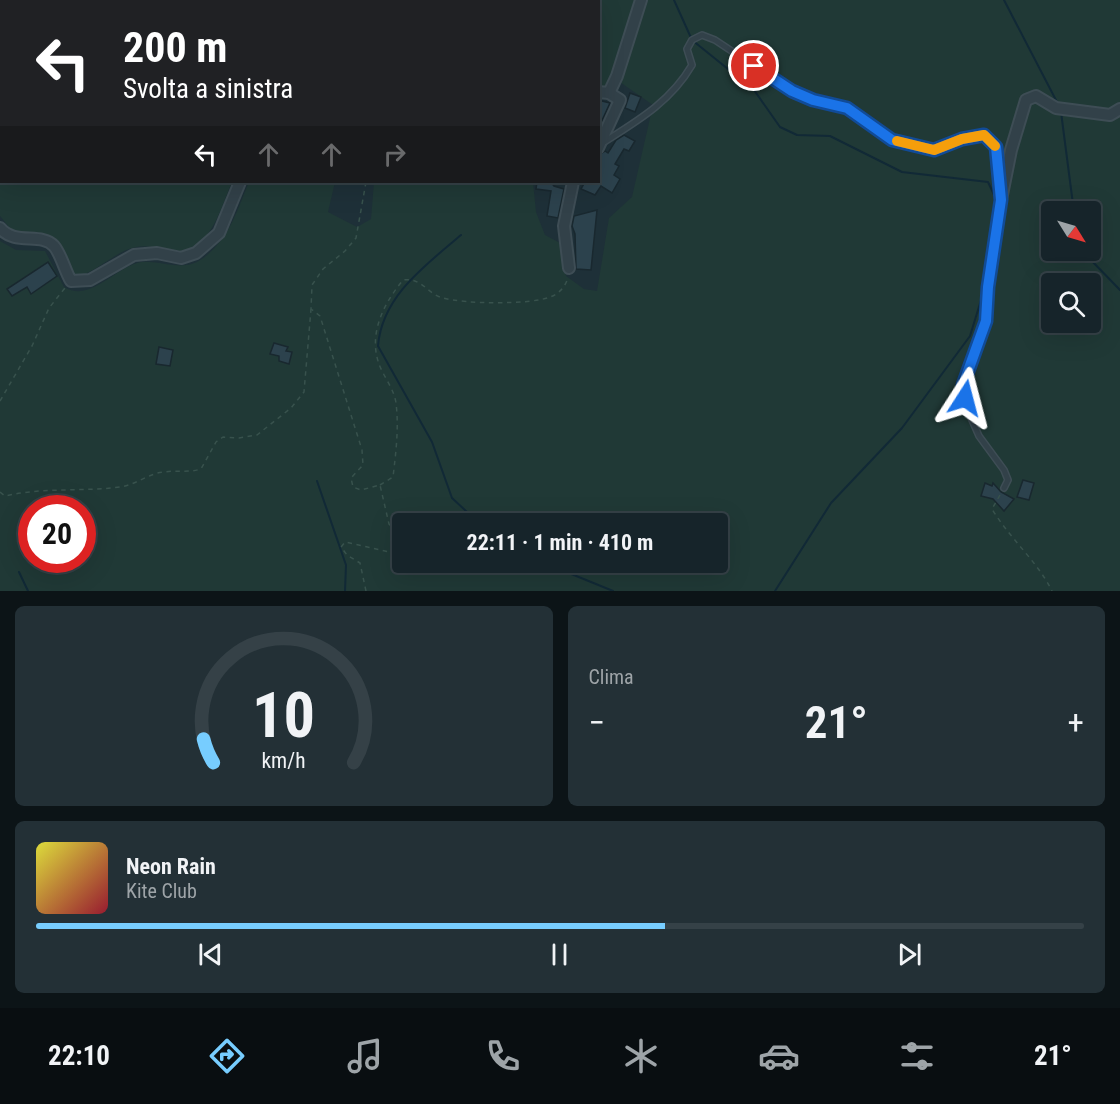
<!DOCTYPE html>
<html lang="it">
<head>
<meta charset="utf-8">
<style>
  body { margin:0; font-family:"Roboto Condensed",sans-serif; background:#233036; color:#f1f3f6; height:100vh; display:flex; flex-direction:column; font-size:22px; white-space:nowrap }
  * { box-sizing:border-box; margin:0 }
  p { font-size:20px; color:#9ea4a8 }
  .icon { flex:none; width:33px; height:33px; fill:none; stroke:currentColor; stroke-width:2; stroke-linecap:round; stroke-linejoin:round }
  .map { position:relative; height:591px; overflow:hidden }
  .panel { display:flex; flex-direction:column; gap:15px; padding:15px; background:#0c1417; flex:1 }
  .panel>* { flex:none }
  .hud { position:absolute; left:0px; top:0px; width:600px; height:183px; box-shadow:0 6px 24px #0002,0 0 0 2px #354147; background:#202124; color:#fff; overflow:hidden }
  .needle { width:39px; rotate:127deg }
  .fabs { position:absolute; left:1041px; top:201px; display:grid; gap:12px }
  .fabs a { display:grid; place-items:center; width:60px; height:60px; border-radius:6px; background:#16242a; box-shadow:0 6px 24px #0002,0 0 0 2px #354147; font-size:30px }
  .speed { position:absolute; left:18px; top:495px; display:flex; gap:12px; font-size:30px; font-weight:700; text-align:center }
  .speed>* { display:grid; place-content:center; width:78px; height:78px; border-radius:50%; background:#16242a; box-shadow:0 6px 24px #0002,0 0 0 2px #354147; line-height:1 }
  .speed .limit { border:9px solid #d22; background:#fff; color:#111 }
  .pin { position:absolute; display:grid; place-items:center; width:51px; height:51px; color:#fff; margin:-26px; border:3px solid #fff; border-radius:50%; box-shadow:0 2px 6px #0007 }
  .me { position:absolute; width:66px; margin:-33px; rotate:9deg; stroke-linejoin:round; filter:drop-shadow(0 0 4px #0008) }
  .turn { display:flex; align-items:center; gap:21px; height:126px; padding:0 24px; font-size:27px }
  .turn .icon { width:78px; height:78px; stroke-width:2.5 }
  .turn b { display:block; font-size:42px; line-height:51px }
  .lanes { display:flex; align-items:center; height:57px; padding:0 24px; background:#0003; justify-content:center; gap:30px; direction:ltr }
  .lanes .off { opacity:.35 }
  .big { font-size:45px; font-weight:700; line-height:1.1 }
  .panel .widget { flex:1; display:flex; flex-direction:column; justify-content:center; gap:9px; min-width:0; padding:0 21px; border-radius:9px; background:#233036 }
  .panel .dial { align-items:center; gap:0 }
  .dial svg { height:156px; overflow:visible; fill:none; stroke:#354147; stroke-width:7; stroke-linecap:round; text-anchor:middle }
  .dial text { fill:#f1f3f6; stroke:none }
  .song { display:flex; align-items:center; gap:18px }
  .cover { width:72px; height:72px; border-radius:9px; background:linear-gradient(135deg,hsl(60 70% 55%),hsl(350 70% 35%)) }
  .played { height:6px; border-radius:3px; background:linear-gradient(90deg,#77cdff 60%,#354147 60%) }
  .keys { display:flex; justify-content:space-around; direction:ltr }
  .heat { display:flex; justify-content:space-between; align-items:center; font-size:33px; direction:ltr }
  .panel .tiles { flex:1; display:grid; gap:15px; grid-template-columns:1fr 1fr }
  .widget:last-child { grid-column:span 2 }
  .trip { position:absolute; left:392px; top:513px; width:336px; height:60px; border-radius:6px; background:#16242a; box-shadow:0 6px 24px #0002,0 0 0 2px #354147; font-weight:700; line-height:60px; text-align:center }
  .tabs { display:flex; height:96px; justify-content:space-around; align-items:center; background:#090e11; color:#9ea4a8 }
  .tabs .icon { width:42px; height:42px }
  .tabs .selected { color:#77cdff }
  .tabs b { font-size:27px; color:#f1f3f6 }
  .map>svg:first-child { display:block }
  .green { fill:#203936; fill-rule:evenodd }
  .lines { fill:none; stroke-linecap:round; stroke-linejoin:round }
  .stream { stroke:#112936; stroke-width:2 }
  .building { fill:#2c424d; stroke:#19282f; stroke-width:1.5 }
  .service-casing { stroke:#3e4d55; stroke-width:8 }
  .minor-casing { stroke:#3e4d55; stroke-width:14 }
  .path { stroke:#38524d; stroke-width:1.5; stroke-dasharray:4.5 4.5; stroke-linecap:butt }
  .service { stroke:#324149; stroke-width:5 }
  .minor { stroke:#324149; stroke-width:10 }
  .route-casing { stroke:#114b97; stroke-width:15 }
  .route { stroke:#1a73e8; stroke-width:10 }
  .slow { stroke:#f59e0b; stroke-width:10 }
</style>
</head>
<body>
<div class="map">
<svg width="1120" height="591" viewBox="0 0 1120 591">
  <rect width="100%" height="100%" fill="#1e3038"/>
  <!-- green -->
  <g class="green">
    <path d="M0,0H288L2,2V182H232C221,207 210,255 173,251C160,250 150,244 136,247C115,251 99,271 78,276C64,268 68,242 48,235C37,231 25,235 14,233L0,216Z"/>
    <path d="M410,0H1120V591H0V241L16,250L45,251L64,287C94,305 119,259 149,262C170,263 187,272 206,256C231,235 237,210 249,182H335L328,212L357,227L371,219L374,182H533L536,212L545,235L562,244L566,276L584,289L597,291L609,218L632,197L653,105L617,80L610,95L599,92L598,2ZM1052,212H1090V250H1052ZM1052,284H1090V322H1052ZM32,508H82V560H32ZM402,524H717V562H402Z"/>
  </g>
  <g class="lines">
    <!-- stream -->
    <g class="stream">
      <polyline points="674,0 692,40 754,90 780,127 797,135 830,136 902,172 988,182 996,199 982,297 970,336 902,428 831,503 775,591"/>
      <polyline points="1004,0 1058,104"/>
      <polyline points="1061,112 1074,212"/>
      <path d="M461,235C426,265 382,296 378,346L432,442L452,498L480,524"/>
      <polyline points="1087,250 1089,258 1120,290"/>
      <polyline points="317,481 346,565 345,591"/>
      <polyline points="542,562 613,591"/>
      <polyline points="19,572 28,591"/>
    </g>
  </g>
  <!-- building -->
  <g class="building">
    <polygon points="630,93 641,97 635,112 625,108"/>
    <polygon points="598,100 610,103 598,129"/>
    <polygon points="624,135 635,141 629,151 624,149 615,164 619,166 614,175 620,179 612,193 601,186 595,195 581,189 585,182 598,182 598,155 605,151 608,153 616,140"/>
    <polygon points="537,182 551,182 554,186 564,189 558,218 547,216 551,191 536,189"/>
    <polygon points="597,210 591,270 576,269 575,234 572,226 574,216"/>
    <polygon points="48,262 57,276 31,294 27,287 12,296 7,289"/>
    <polygon points="274,343 288,347 286,351 292,352 289,364 279,361 279,356 270,354"/>
    <polygon points="159,347 173,350 170,366 156,364"/>
    <polygon points="1023,480 1034,483 1029,500 1017,497"/>
    <polygon points="985,483 992,486 993,483 1001,492 1014,499 1004,511 993,499 981,496"/>
  </g>
  <g class="lines">
    <!-- service casing -->
    <g class="service-casing">
      <g id="service">
        <path d="M604,142C639,120 671,101 692,65L687,49L692,40L702,35L715,40L792,91L813,100L847,108L892,140L934,150L962,139L984,135L996,146L1000,186"/>
        <polyline points="1001,199 986,321 963,385 968,411 979,436 1004,470 1008,480 1004,488"/>
      </g>
    </g>
    <!-- minor casing -->
    <g class="minor-casing">
      <g id="minor">
        <polyline points="404,0 405,2"/>
        <polyline points="598,92 609,93 620,100 598,148"/>
        <polyline points="609,93 617,76 641,0"/>
        <polyline points="1001,200 1011,150 1026,100 1036,96 1056,108 1110,115 1120,109"/>
        <path d="M0,228C15,246 41,232 54,246C61,254 65,271 71,281L90,280L134,255L157,253L181,258L196,253L219,233L240,182"/>
        <polyline points="569,268 564,226 573,182"/>
      </g>
    </g>
    <!-- path -->
    <g class="path">
      <polyline points="266,0 267,2"/>
      <polyline points="366,182 356,238 345,251 323,269 312,285 311,309 320,316 362,450 363,465 351,478 353,487 361,490 380,485 389,524 402,541"/>
      <polyline points="0,401 32,346 49,308 65,288"/>
      <path d="M380,485L393,477C396,452 399,427 396,403C394,388 382,375 378,361C369,331 385,302 403,280C422,277 427,294 443,298C464,304 530,305 550,297C559,294 566,286 568,277"/>
      <path d="M0,492L5,496C44,487 82,492 120,487C136,485 149,473 164,472C177,470 188,473 201,469L216,442L223,437L239,438L257,435L291,408L304,392L311,309"/>
      <path d="M1000,495L992,509C1010,539 1038,562 1052,591"/>
      <polyline points="366,591 360,563 347,555 341,547 345,542 402,555"/>
    </g>
    <!-- service -->
    <use href="#service" class="service"/>
    <!-- minor -->
    <use href="#minor" class="minor"/>
  </g>
  <g class="lines">
    <!-- route casing -->
    <g class="route-casing">
      <polyline id="route" points="754,66 792,91 813,100 847,108 892,140 934,150 962,139 984,135 996,147 1001,200 988,287 986,321 963,385 965,398"/>
    </g>
    <!-- route -->
    <use href="#route" class="route"/>
    <!-- slow -->
    <polyline class="slow" points="897,141 934,150 962,139 984,135 995,146"/>
  </g>
</svg>
<div class="fabs">
<a><svg class="needle" viewBox="-14 -14 28 28"><path d="M0-13l5 13h-10z" fill="#e53935"/><path d="M0 13l5-13h-10z" fill="#9ea4a8"/></svg></a>
<a><svg class="icon" aria-label="search" viewBox="0 0 24 24"><circle cx="10" cy="10" r="6"/><path d="M15 15l6 6"/></svg></a>
</div>
<div class="speed"><div class="limit">20</div></div>
<div class="pin" style="left:754px;top:66px;background:#d93025"><svg class="icon" aria-label="arrive" viewBox="0 0 24 24"><path d="M6 21V4h12l-3 4 3 4H6"/></svg></div>
<svg class="me" style="left:965px;top:398px" viewBox="-20 -20 40 40"><path d="M0-17L14 15 0 8-14 15z" fill="#1a73e8" stroke="#fff" stroke-width="4"/></svg>
<div class="trip">22:11 · 1 min · 410 m</div>
<div class="hud">
<div class="turn"><svg class="icon" aria-label="left" viewBox="0 0 24 24"><path d="M17 20v-9H6M10 6l-5 5 5 5"/></svg><div><b>200 m</b>Svolta a sinistra</div></div>
<div class="lanes"><svg class="icon" aria-label="left" viewBox="0 0 24 24"><path d="M17 20v-9H6M10 6l-5 5 5 5"/></svg><svg class="icon off" aria-label="ahead" viewBox="0 0 24 24"><path d="M12 20V5M6 11l6-6 6 6"/></svg><svg class="icon off" aria-label="ahead" viewBox="0 0 24 24"><path d="M12 20V5M6 11l6-6 6 6"/></svg><svg class="icon off" aria-label="right" viewBox="0 0 24 24"><path d="M7 20v-9h11M14 6l5 5-5 5"/></svg></div>
</div>
</div>
<section class="panel">
<div class="tiles">
<div class="widget dial"><svg viewBox="0 0 100 80">
<path d="M14 69A42 42 0 1 1 86 69"/>
<path d="M14 69A42 42 0 0 1 9 57" stroke="#77cdff"/>
<text x="50" y="56" font-size="32" font-weight="700">10</text>
<text x="50" y="72" font-size="11">km/h</text>
</svg></div>
<div class="widget"><p>Clima</p>
<div class="heat"><a>−</a><b class="big">21°</b><a>+</a></div>
</div>
<div class="widget">
<div class="song"><i class="cover"></i><div><b>Neon Rain</b><p>Kite Club</p></div></div>
<div class="played"></div>
<div class="keys"><svg class="icon" aria-label="previous" viewBox="0 0 24 24"><path d="M18 5L8 12l10 7zM5 5v14"/></svg><svg class="icon" aria-label="pause" viewBox="0 0 24 24"><path d="M8 5v14M16 5v14"/></svg><svg class="icon" aria-label="next" viewBox="0 0 24 24"><path d="M6 5l10 7-10 7zM19 5v14"/></svg></div>
</div>
</div>
</section>
<nav class="tabs">
<b>22:10</b>
<svg class="icon selected" aria-label="directions" viewBox="0 0 24 24"><path d="M12 3l9 9-9 9-9-9zM9 14v-3h6M13 9l2 2-2 2"/></svg>
<svg class="icon" aria-label="music" viewBox="0 0 24 24"><path d="M9 18V5l10-2v13"/><circle cx="6" cy="18" r="3"/><circle cx="16" cy="16" r="3"/></svg>
<svg class="icon" aria-label="phone" viewBox="0 0 24 24"><path d="M5 4h4l2 5-3 2q2 4 5 5l2-3 5 2v4C11 20 4 13 5 4z"/></svg>
<svg class="icon" aria-label="climate" viewBox="0 0 24 24"><path d="M12 3v18M4 7l16 10M4 17L20 7"/></svg>
<svg class="icon" aria-label="car" viewBox="0 0 24 24"><path d="M5 17H2v-5l4-1 3-4h7l3 4 3 1v5h-3M9 17h6M6 11h13"/><circle cx="7" cy="17" r="2"/><circle cx="17" cy="17" r="2"/></svg>
<svg class="icon" aria-label="filters" viewBox="0 0 24 24"><path d="M4 7h16M4 17h16"/><circle cx="9" cy="7" r="2"/><circle cx="15" cy="17" r="2"/></svg>
<b>21°</b>
</nav>
</body>
</html>
